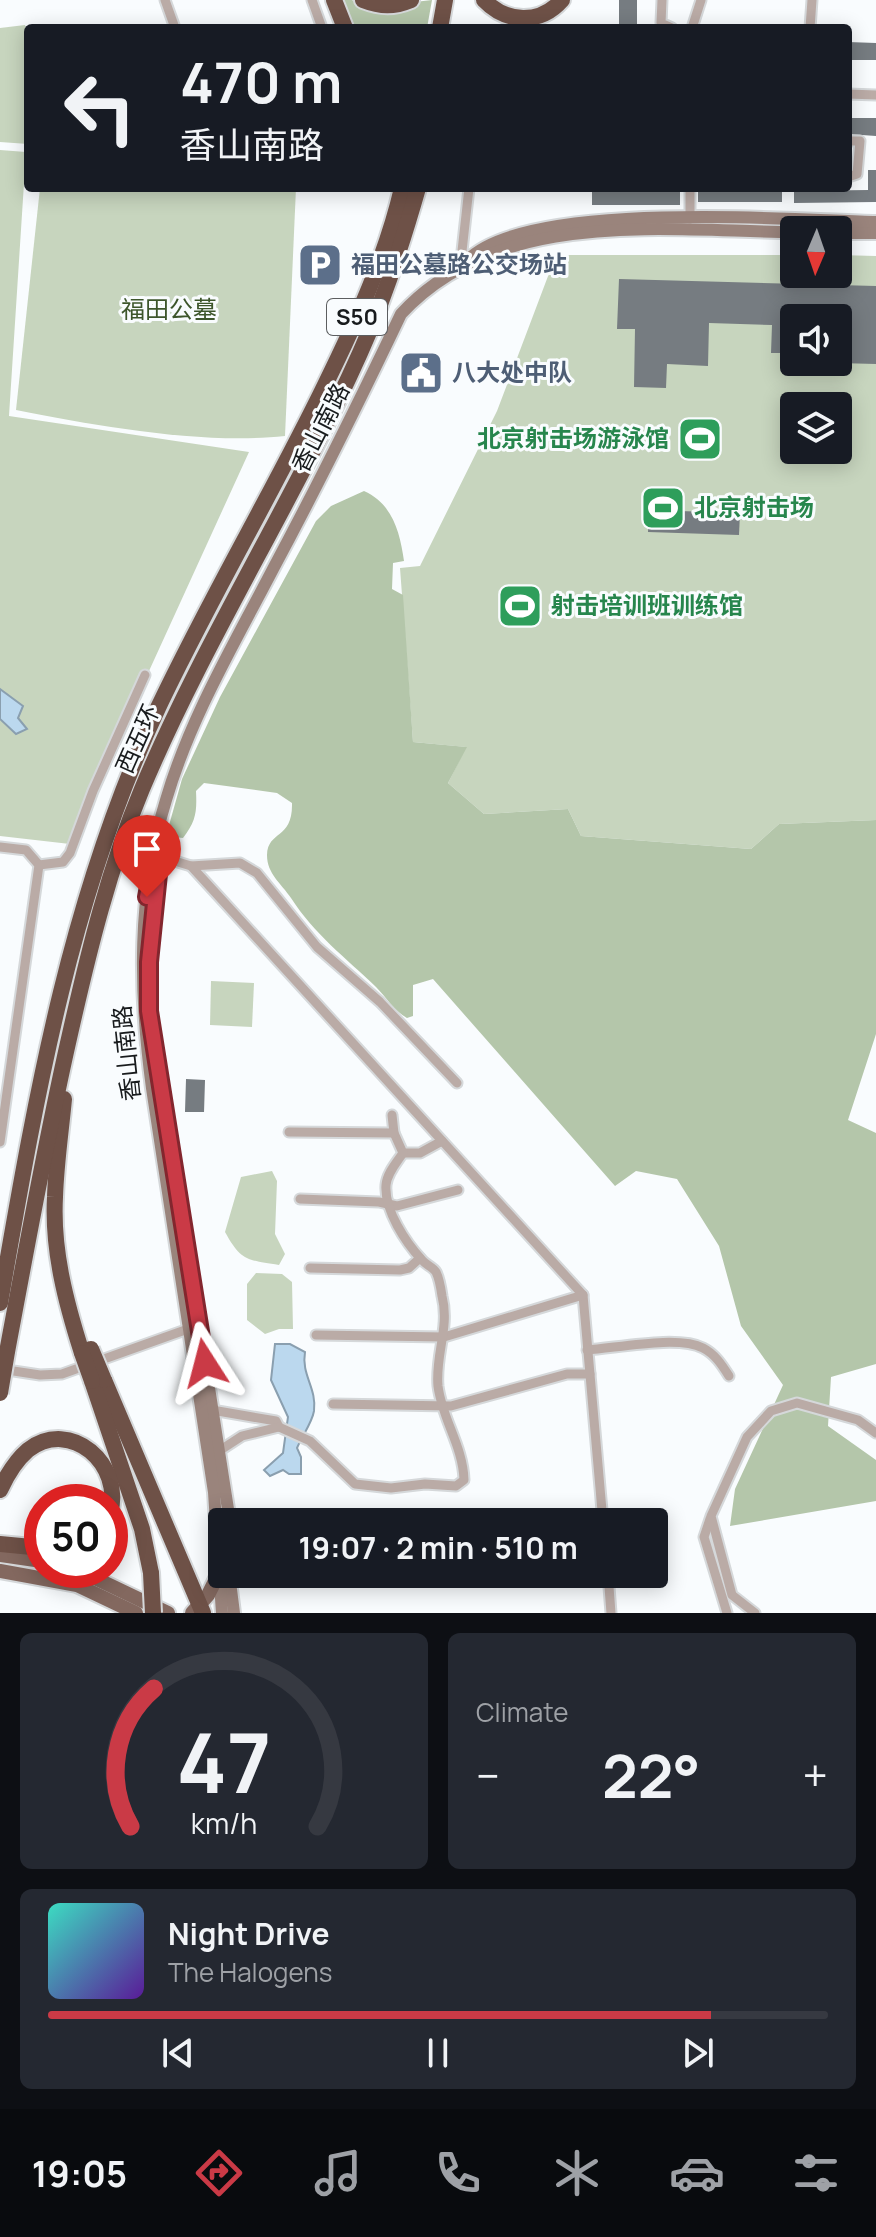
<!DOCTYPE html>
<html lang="en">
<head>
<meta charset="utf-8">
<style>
  body { margin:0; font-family:Manrope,"Noto Sans SC",sans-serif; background:#242831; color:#f1f3f6; height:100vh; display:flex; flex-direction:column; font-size:30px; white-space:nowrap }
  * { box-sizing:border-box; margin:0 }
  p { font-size:26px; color:#9ea1a6 }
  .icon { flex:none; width:44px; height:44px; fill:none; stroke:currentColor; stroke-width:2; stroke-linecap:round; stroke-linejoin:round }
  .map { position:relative; height:1613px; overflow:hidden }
  .details { display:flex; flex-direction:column; gap:20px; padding:20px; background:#0d0f14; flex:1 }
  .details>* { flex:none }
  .hud { position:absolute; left:24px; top:24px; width:828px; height:168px; border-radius:8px; box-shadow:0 4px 20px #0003; background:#171b24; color:#f1f3f6; overflow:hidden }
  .needle { width:52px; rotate:182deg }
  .tools { position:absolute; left:780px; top:216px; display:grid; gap:16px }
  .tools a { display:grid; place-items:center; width:72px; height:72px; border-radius:8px; background:#171b24; box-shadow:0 4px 20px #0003; font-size:40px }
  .speed { position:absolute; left:24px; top:1484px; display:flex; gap:16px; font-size:40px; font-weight:700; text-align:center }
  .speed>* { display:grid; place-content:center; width:104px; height:104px; border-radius:50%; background:#171b24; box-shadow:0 4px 20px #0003; line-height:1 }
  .speed .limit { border:12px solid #d22; background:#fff; color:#111 }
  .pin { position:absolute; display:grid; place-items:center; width:68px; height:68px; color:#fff; margin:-82px -34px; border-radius:50% 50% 50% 0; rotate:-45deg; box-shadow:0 0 8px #0007 }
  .pin .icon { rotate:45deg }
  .me { position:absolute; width:88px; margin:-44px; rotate:351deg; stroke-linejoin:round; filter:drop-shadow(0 0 6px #0008) }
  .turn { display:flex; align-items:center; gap:28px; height:168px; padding:0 24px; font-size:36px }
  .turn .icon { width:104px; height:104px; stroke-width:2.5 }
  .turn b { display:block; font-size:56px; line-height:68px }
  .big { font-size:60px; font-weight:700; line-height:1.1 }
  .details .tile { flex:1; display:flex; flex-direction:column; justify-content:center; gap:12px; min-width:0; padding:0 28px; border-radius:12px; background:#242831 }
  .details .dial { align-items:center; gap:0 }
  .dial svg { height:208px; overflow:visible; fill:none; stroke:#363941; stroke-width:7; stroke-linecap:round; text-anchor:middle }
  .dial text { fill:#f1f3f6; stroke:none }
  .song { display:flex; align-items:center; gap:24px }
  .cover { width:96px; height:96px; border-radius:12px; background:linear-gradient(135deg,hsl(170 70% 55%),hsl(270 70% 35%)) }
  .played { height:8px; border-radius:4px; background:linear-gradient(90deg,#ca3a46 85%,#363941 85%) }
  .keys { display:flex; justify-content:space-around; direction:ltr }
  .heat { display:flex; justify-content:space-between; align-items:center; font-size:44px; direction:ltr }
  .details .tiles { flex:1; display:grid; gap:20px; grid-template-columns:1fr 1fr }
  .tile:last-child { grid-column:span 2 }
  .trip { position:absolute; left:208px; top:1508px; width:460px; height:80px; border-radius:8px; background:#171b24; box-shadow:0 4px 20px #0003; font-weight:700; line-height:80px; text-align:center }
  .menu { display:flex; height:128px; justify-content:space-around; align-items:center; background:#090b0e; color:#9ea1a6 }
  .menu .icon { width:56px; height:56px }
  .menu .on { color:#ca3a46 }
  .menu b { font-size:36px; color:#f1f3f6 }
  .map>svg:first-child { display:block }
  .green { fill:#c7d5be; fill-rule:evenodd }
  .forest { fill:#b4c6aa }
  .water { fill:#bbd8ee; stroke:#8a9faf; stroke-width:2 }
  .building { fill:#767c81 }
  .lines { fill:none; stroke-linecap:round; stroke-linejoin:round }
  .street-casing { stroke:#d5d8da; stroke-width:13 }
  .secondary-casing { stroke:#d5d8da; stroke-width:16 }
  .primary-casing { stroke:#d5d8da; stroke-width:18 }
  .highway-casing { stroke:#d5d8da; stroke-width:20 }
  .street { stroke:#baaba6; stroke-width:9 }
  .secondary { stroke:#9a847c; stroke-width:12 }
  .primary { stroke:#83685f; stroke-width:14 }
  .highway { stroke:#6e5147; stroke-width:16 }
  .highway-bridge-casing { stroke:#d5d8da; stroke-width:20; stroke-linecap:butt }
  .highway-bridge { stroke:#6e5147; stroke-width:16 }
  .route-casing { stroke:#83262e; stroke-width:20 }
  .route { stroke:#ca3a46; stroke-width:14 }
  .labels { text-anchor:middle; stroke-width:6; stroke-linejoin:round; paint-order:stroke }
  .shield { fill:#f9fcfe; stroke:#5c5e60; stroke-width:2 }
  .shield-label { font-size:22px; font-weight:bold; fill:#181b1d }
  .service-label { font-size:24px; font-weight:bold; fill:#4e5e75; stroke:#f9fcfe; text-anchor:start }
  .park-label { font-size:24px; fill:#3d562b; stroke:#f9fcfe }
  .street-label { font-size:24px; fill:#181b1d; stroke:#f9fcfe }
  .leisure-label { font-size:24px; font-weight:bold; fill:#27864d; stroke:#f9fcfe; text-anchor:start }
</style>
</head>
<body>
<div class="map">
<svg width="876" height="1613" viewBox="0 0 876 1613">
  <rect width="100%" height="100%" fill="#f9fcfe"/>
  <!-- green -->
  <g class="green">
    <polygon points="25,25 28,36 28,144 0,142 0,28"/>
    <polygon points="0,150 26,152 9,416 249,452 70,844 0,836"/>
    <path d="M40,188H296L285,436C204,445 97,426 16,410Z"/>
    <path d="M556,255H794V274H838V255L876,256V820L779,824L751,849L581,836L568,809L484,814L448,783L466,747L413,742L400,568L420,566L497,411ZM794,318H838V362H794ZM794,406H838V450H794Z"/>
    <polygon points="211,981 254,983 252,1027 210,1025"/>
    <path d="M272,1171L277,1181L275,1234L285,1254L279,1265C247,1260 241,1261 225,1232L241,1177Z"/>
    <polygon points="256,1273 282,1274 292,1282 293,1329 279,1329 265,1334 247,1320 247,1284"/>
  </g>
  <!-- forest -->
  <g class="forest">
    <polygon points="339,0 352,0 363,8 432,0 427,28 350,28"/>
    <path d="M364,491C393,504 400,533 404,561L393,563L392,589L403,595L413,742L467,747L448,783L484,814L568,809L581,836L751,849L779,824L876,820V1034L848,1120L876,1133V1364L831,1377L828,1426L876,1460V1501L730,1526L735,1489L783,1385L741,1326L719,1246L677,1179L636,1171L615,1186L433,979L413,985V1016L407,1018C394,1011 386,997 376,987C346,958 314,934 291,898C281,883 267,874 267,855C268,830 293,840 292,803L277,793L204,783L196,791C197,812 196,821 183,838L166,836L182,779L220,697L316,521L331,506Z"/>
  </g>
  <!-- water -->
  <g class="water">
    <polygon points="0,689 23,706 18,718 27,729 16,734 0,719"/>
    <path d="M275,1344H290L305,1352C301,1375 317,1388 314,1411C312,1423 302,1436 297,1448L301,1457V1474H289L283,1470L270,1476L264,1470L283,1453L288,1417L271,1380Z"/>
  </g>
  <!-- building -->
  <g class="building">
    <rect x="619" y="0" width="18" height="28"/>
    <polygon points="848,42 876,43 876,60 848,60"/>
    <polygon points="848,118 876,118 876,136 848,134"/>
    <polygon points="868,170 876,170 876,202 794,203 794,191 868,190"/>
    <rect x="592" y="188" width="88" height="17"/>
    <rect x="698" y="191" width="84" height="11"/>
    <polygon points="619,279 876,286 876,364 838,363 838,318 794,318 794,362 785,361 785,353 771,353 772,325 709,323 708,366 667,364 666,388 634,387 635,329 617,329"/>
    <polygon points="649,510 740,513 739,535 648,532"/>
    <polygon points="186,1079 205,1080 204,1112 185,1112"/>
  </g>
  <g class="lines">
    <!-- street casing -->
    <g class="street-casing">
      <g id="street">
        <polyline points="165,0 175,28"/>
        <polyline points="312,0 322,28"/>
        <polyline points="662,0 661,23 672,28"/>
        <polyline points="692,28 701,0"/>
        <polyline points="810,28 812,0"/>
        <polyline points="848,94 876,95"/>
        <polyline points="848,141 860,141 857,174 848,177"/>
        <polyline points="690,219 690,188"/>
        <polyline points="464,264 462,251 469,188"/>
        <polyline points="0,847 26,850 39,865 0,1142"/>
        <polyline points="155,855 191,866 583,1295 603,1522"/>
        <polyline points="39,865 63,862 70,853 93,791 145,675"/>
        <polyline points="191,866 240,863 257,873 317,947 380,1002 457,1083"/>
        <polyline points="392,1115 394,1133 403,1153 420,1153 442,1141"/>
        <polyline points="289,1132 394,1133"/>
        <polyline points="300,1199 379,1202 397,1206 458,1190"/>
        <polyline points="310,1268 400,1270 409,1268 420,1258"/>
        <polyline points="316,1335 444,1337 583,1295"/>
        <path d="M587,1350C617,1348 678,1335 703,1348C715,1354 722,1365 729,1376"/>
        <polyline points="0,1369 40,1375 62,1374 188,1329"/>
        <polyline points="333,1404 451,1406 567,1374 590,1374"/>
        <polyline points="212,1410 276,1421 279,1427"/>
        <path d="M219,1451L242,1436L279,1427L310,1441L355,1484L391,1488L425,1484L456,1486L464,1480C463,1446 442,1419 438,1386C435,1355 450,1327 442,1296C441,1289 439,1278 436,1272C433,1267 426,1265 422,1260C406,1243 384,1210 386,1185C387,1173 397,1162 403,1153"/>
        <polyline points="710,1519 704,1537 727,1613"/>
        <polyline points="608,1574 611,1613"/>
        <polyline points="755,1613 732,1595 711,1516 747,1437 771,1411 797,1403 858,1420 876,1433"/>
      </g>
    </g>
    <!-- secondary casing -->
    <g class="secondary-casing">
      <g id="secondary">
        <polyline points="838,233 876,233"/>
        <path d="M466,262C521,199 791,220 876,222"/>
        <polyline points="150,949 154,908"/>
        <polyline points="154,1051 161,1081 230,1522"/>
        <polyline points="229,1574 234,1613"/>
        <path d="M222,1613L214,1492L152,1088C139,992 137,894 166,800C190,718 234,644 273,569C318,485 360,400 401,314C500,207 662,231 794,232"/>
      </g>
    </g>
    <!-- primary casing -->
    <g class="primary-casing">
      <g id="primary">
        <polyline points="0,1555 42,1561"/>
        <polyline points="78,1570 168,1613"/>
        <polyline points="0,1571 77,1585 136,1613"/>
        <polyline points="192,1613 208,1595 221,1569"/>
      </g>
    </g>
    <!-- highway casing -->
    <g class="highway-casing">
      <g id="highway">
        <polyline points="334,0 345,28"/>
        <path d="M363,0C381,7 394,7 411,0"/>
        <path d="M484,0C506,23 540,25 562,0"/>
        <polyline points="440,28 445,0"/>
        <path d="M64,1099C61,1131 56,1164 55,1197C52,1250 66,1303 82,1353"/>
        <path d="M0,1303C36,1097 69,899 158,708C210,598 272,494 325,385C356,322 386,256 402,188"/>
        <path d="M7,1352C27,1246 46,1139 70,1034C89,950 109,868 142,789C205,639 294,501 360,353C384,300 402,244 418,188"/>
        <polyline points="104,1380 203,1613"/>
        <polyline points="92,1381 142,1529 151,1573"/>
        <path d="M0,1490C7,1475 15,1461 28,1450C71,1417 124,1465 110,1513"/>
        <polyline points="0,1544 42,1548"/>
      </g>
    </g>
    <!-- street -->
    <use href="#street" class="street"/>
    <!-- secondary -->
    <use href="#secondary" class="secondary"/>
    <!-- primary -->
    <use href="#primary" class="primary"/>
    <!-- highway -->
    <use href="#highway" class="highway"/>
    <!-- highway-bridge casing -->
    <g class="highway-bridge-casing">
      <g id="highway-bridge">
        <polyline points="91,1349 104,1380"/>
        <polyline points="82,1353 92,1381"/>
        <polyline points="0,1393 7,1352"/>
        <polyline points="151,1573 153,1613"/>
      </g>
    </g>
    <!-- highway-bridge -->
    <use href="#highway-bridge" class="highway-bridge"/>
  </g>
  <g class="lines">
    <!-- route casing -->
    <g class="route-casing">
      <polyline id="route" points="147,897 155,855 158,874 149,962 149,1011 205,1363"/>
    </g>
    <!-- route -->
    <use href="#route" class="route"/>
  </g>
  <!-- icons -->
  <defs>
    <g id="parking-square" transform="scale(2.3)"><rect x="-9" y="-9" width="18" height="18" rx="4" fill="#5c6f8a" stroke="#f9fcfe"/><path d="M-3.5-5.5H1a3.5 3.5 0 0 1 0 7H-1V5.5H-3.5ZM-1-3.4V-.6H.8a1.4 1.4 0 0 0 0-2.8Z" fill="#fff"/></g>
    <g id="civic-square" transform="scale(2.3)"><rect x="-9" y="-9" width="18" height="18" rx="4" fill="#5c6f8a" stroke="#f9fcfe"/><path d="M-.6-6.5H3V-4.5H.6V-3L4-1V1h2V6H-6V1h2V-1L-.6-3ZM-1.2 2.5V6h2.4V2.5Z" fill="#fff"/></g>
    <g id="stadium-square" transform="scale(2.3)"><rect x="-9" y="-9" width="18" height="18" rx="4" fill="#2e9e5b" stroke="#f9fcfe"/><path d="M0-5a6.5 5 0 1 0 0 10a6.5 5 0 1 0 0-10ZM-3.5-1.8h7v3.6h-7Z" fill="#fff"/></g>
  </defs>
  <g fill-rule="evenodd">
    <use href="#parking-square" x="320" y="265"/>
    <use href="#civic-square" x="421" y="373"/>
    <use href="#stadium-square" x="700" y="439"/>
    <use href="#stadium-square" x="663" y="508"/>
    <use href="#stadium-square" x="520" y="606"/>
  </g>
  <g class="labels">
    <!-- shield labels -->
    <rect class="shield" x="327" y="299" width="60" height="36" rx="6"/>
    <g class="shield-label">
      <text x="357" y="325">S50</text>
    </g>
    <!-- service labels -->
    <g class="service-label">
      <text x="351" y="273">福田公墓路公交场站</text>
      <text x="452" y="381">八大处中队</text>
    </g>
    <!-- park labels -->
    <g class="park-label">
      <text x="169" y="318">福田公墓</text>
    </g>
    <!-- street labels -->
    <g class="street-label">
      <text transform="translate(321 428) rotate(-63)" y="8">香山南路</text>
      <text transform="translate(138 739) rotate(-66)" y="8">西五环</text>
      <text transform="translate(127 1053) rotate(-96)" y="8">香山南路</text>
    </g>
    <!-- leisure labels -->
    <g class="leisure-label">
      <text x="669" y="447" text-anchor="end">北京射击场游泳馆</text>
      <text x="694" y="516">北京射击场</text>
      <text x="551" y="614">射击培训班训练馆</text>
    </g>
  </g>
</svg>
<div class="tools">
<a><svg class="needle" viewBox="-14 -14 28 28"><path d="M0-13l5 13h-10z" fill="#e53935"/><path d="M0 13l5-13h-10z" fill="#9ea1a6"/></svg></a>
<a><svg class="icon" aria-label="sound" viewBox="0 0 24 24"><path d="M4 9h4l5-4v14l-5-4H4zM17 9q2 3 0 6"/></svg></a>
<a><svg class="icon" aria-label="layers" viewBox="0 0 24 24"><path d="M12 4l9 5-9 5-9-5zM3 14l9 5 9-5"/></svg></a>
</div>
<div class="speed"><div class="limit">50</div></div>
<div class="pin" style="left:147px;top:897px;background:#d93025"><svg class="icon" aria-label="arrive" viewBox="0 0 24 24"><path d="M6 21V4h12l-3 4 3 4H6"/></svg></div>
<svg class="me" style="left:205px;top:1363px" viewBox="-20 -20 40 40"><path d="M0-17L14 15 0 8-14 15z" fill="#ca3a46" stroke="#fff" stroke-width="4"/></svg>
<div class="trip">19:07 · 2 min · 510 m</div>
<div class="hud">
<div class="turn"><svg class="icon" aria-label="left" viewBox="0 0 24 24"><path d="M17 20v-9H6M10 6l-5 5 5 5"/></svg><div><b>470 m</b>香山南路</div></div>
</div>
</div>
<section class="details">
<div class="tiles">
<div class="tile dial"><svg viewBox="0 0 100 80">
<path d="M14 69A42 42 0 1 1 86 69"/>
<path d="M14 69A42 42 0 0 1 23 16" stroke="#ca3a46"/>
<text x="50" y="56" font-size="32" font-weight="700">47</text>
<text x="50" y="72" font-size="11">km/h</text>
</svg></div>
<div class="tile"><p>Climate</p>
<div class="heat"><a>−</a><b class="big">22°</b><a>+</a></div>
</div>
<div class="tile">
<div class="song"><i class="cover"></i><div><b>Night Drive</b><p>The Halogens</p></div></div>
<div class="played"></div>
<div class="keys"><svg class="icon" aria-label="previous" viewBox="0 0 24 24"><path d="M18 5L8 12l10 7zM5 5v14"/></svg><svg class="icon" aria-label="pause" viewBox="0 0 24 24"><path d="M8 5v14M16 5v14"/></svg><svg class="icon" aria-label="next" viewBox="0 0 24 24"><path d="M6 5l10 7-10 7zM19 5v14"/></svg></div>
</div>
</div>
</section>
<nav class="menu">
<b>19:05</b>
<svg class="icon on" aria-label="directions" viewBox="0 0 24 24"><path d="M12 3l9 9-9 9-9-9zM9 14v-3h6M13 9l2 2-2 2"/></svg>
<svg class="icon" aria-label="music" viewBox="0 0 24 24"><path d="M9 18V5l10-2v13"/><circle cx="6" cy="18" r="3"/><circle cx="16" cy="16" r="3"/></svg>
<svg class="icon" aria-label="phone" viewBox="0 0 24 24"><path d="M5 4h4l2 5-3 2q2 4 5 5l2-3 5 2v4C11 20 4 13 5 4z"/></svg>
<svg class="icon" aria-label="climate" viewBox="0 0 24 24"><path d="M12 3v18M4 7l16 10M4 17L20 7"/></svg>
<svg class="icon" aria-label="car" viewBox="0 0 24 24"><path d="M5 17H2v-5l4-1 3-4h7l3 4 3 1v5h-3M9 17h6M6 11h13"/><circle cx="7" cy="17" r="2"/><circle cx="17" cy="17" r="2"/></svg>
<svg class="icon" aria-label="filters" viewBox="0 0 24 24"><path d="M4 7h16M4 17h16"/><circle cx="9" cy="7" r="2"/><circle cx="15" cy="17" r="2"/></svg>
</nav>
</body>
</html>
